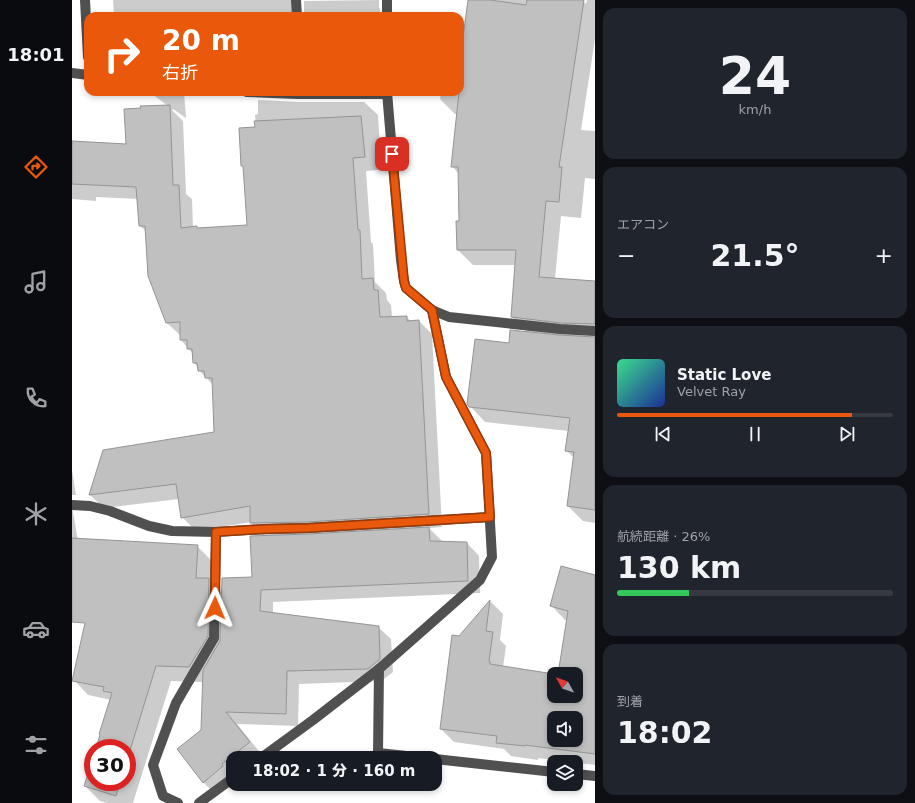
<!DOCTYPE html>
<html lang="ja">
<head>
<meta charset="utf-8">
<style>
  body { margin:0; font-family:"DejaVu Sans","Noto Sans JP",sans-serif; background:#20242c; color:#f1f3f6; height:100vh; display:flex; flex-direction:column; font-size:15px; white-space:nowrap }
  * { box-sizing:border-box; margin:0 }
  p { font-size:13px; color:#9ea1a6 }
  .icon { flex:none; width:22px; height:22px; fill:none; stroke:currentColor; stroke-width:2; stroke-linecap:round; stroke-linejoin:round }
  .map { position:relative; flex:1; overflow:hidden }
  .side { display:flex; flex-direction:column; gap:8px; padding:8px; background:#0d0f14; width:320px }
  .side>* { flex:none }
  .hud { position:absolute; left:12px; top:12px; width:380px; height:84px; border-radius:12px; box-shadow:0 2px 6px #0003; background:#ea580c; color:#fff; overflow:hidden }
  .needle { width:26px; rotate:310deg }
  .buttons { position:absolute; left:475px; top:667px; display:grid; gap:8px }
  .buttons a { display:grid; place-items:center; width:36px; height:36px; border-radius:8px; background:#171b24; box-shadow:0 2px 6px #0003; font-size:20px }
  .speed { position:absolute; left:12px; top:739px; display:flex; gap:8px; font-size:20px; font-weight:700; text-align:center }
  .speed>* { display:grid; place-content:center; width:52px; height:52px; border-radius:50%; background:#171b24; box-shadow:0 2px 6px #0003; line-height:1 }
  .speed .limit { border:6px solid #d22; background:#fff; color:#111 }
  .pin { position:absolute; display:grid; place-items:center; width:34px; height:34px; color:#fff; margin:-17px; border-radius:8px; box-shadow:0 2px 6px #0006 }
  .me { position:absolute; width:44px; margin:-22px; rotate:1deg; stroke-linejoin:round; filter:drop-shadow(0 0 3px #0008) }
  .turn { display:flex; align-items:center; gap:14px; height:84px; padding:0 12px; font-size:18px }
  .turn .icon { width:52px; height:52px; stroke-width:2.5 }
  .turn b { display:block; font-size:28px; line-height:34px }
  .big { font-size:30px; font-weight:800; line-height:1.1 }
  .side .widget { flex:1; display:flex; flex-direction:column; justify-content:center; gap:6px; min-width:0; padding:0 14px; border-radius:12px; background:#20242c }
  .side .dial { align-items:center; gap:0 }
  .dial b { font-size:52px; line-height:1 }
  .song { display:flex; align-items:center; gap:12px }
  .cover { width:48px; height:48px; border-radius:6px; background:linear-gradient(135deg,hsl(150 70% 55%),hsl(230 70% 35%)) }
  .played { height:4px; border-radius:2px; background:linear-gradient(90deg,#ea580c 85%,#363941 85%) }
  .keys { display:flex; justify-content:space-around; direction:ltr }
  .heat { display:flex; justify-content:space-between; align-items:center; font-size:22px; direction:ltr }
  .charge { height:6px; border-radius:3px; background:linear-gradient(90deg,#34c759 26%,#363941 0) }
  .trip { position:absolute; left:154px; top:751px; width:216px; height:40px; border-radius:12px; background:#171b24; box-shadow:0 2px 6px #0003; font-weight:800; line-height:40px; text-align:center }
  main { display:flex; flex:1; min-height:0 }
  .dock { display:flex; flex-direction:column; width:72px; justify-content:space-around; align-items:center; background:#090b0e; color:#9ea1a6 }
  .dock .icon { width:28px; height:28px }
  .dock .active { color:#ea580c }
  .dock b { font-size:18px; color:#f1f3f6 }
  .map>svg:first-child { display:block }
  .shadow { fill:#0003; fill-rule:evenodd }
  .building { fill:#c0c0c0; stroke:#949494; fill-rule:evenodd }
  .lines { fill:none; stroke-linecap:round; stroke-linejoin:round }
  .minor { stroke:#505050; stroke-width:10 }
  .route-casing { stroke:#983908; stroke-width:10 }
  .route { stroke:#ea580c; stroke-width:7 }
</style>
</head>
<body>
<main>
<nav class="dock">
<b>18:01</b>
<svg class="icon active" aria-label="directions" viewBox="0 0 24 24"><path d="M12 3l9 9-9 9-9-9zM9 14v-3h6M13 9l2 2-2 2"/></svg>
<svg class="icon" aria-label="music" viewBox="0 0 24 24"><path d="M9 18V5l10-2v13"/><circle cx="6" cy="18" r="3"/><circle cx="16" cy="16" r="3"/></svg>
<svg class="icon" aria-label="phone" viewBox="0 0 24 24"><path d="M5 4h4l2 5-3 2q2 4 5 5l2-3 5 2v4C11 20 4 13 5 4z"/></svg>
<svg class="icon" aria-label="climate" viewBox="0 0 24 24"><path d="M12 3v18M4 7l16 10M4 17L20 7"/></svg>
<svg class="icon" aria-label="car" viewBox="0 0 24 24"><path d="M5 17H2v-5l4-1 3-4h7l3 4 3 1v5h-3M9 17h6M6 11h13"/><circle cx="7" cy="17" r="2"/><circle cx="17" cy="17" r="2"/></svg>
<svg class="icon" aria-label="filters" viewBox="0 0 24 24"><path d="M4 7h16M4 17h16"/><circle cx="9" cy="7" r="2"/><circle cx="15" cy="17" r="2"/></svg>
</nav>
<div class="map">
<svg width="523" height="803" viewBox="0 0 523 803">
  <rect width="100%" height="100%" fill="#fff"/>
  <!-- shadow -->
  <g class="shadow">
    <polygon points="41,0 224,0 230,16 42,16"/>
    <polygon points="307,0 307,8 308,9 308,15 309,16 232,16 232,1"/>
    <polygon points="397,0 505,0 511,1 514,4 515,0 523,0 523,39 509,130 523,131 523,179 513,178 509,218 489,216 483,279 523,281 523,523 511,521 496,506 502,458 494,450 497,431 413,422 398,406 438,344 456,333 440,317 444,265 401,265 386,250 388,222 387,174 380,166 385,115 383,114 368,99 369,92 388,92 388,54 390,54"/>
    <polygon points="77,92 112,92 114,118 101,109 100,110 111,121 114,194 120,199 121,228 126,229 176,226 184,128 183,115 186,114 186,100 226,102 292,102 306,115 308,148 304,148 306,170 294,171 299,242 301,244 303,282 314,293 315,300 319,305 320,317 334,317 339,321 347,321 360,334 370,527 357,528 370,541 370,543 395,543 407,556 408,593 201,602 201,614 306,627 319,639 321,672 309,681 227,684 226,726 165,724 190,755 186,758 161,758 161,781 144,795 131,782 130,730 131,682 99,681 61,803 35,803 28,801 13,786 21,761 21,782 55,782 55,748 25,748 39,700 16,695 2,680 125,546 140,561 139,582 150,593 181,578 193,537 179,523 179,522 124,531 110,517 107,499 32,508 18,495 32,451 143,433 141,385 127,370 127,368 122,363 121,354 109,340 109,336 95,323 75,232 68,226 66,199 24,197 24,201 0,199 0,142 55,146 53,110 99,108"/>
    <polygon points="303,92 303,99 239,99 198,98"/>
    <polygon points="0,470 4,495 0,495"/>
    <polygon points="0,506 13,582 0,611"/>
    <path d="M523,576V765L466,758V760L439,756L432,749L382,742L369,729L387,637L418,601L431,614L428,640L434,646L431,667L482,675V696H504V674H487L496,620H493L480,606ZM482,718H504V740H482Z"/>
  </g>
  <!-- building -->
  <g class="building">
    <polygon points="396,0 418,0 454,5 455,0 512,0 487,167 490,167 487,202 474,201 467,277 523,281 523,324 489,323 439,317 444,250 385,250 384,221 387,221 386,167 379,167 387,92 388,92 388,60"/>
    <polygon points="98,105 101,185 107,185 109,228 125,226 125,228 175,225 171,166 169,166 167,128 183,127 182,121 289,116 293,157 281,158 286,230 288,230 290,279 301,278 302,290 306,290 308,317 335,316 335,321 347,320 357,514 236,522 178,523 178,506 109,518 104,484 17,495 31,450 142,432 140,378 133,378 132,371 126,371 125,363 121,363 120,349 115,349 115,340 108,340 108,322 94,323 76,276 73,226 67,226 64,187 0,184 0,141 54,144 52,109 69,108 68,106"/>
    <polygon points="438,330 487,335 523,337 523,510 495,506 502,452 493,451 498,418 397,407 395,404 403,339 437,343"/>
    <polygon points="357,527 358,541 395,542 396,581 189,590 188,611 307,626 308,659 296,669 215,671 214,714 154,712 178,742 150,764 151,766 131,783 105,749 129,730 131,670 148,641 148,638 150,578 180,577 178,536 236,534"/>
    <polygon points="0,538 126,545 124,578 137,578 136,636 117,667 84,666 55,760 55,748 24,748 28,735 27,734 40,693 31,691 32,687 0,681 13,623 0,622"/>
    <path d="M489,566L523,575V754L453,745V746L424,743L425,736L368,729L380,635L387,636L418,600L414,631L421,632L417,661H418V664L482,674V696H504V674H486L496,611L478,606ZM482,718H504V740H482Z"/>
    <polygon points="21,758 21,782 48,782 44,796 12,786"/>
  </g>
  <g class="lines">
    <!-- minor -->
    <g class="minor">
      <polyline points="13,0 16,57"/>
      <polyline points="224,0 225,16"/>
      <polyline points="315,16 315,0"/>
      <polyline points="0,73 16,75"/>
      <polyline points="175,92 226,94 315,94"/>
      <polyline points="315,92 329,260 332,281 334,288 360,310 377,317 488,329 523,331"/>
      <polyline points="0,505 18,506 38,511 77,526 100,531 144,532 194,529 236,528 418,517"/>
      <polyline points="307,669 306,753 354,758"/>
      <polyline points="189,758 241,720 307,669 408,580 420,557 414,453 374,377 360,310"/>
      <polyline points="363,759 482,772"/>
      <polyline points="504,774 523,776"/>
      <polyline points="106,803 91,796 81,765 104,703 142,638 144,532"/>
      <polyline points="127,803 161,778"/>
    </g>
  </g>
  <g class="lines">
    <!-- route casing -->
    <g class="route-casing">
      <polyline id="route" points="143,608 144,532 194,529 236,528 418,517 414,453 374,377 360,310 334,288 332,281 320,154"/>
    </g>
    <!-- route -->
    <use href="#route" class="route"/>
  </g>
</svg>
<div class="buttons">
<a><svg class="needle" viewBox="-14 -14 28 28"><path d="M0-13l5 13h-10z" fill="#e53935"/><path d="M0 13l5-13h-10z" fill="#9ea1a6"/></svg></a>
<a><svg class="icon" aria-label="sound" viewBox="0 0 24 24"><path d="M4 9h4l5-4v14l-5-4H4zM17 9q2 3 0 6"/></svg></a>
<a><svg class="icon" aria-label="layers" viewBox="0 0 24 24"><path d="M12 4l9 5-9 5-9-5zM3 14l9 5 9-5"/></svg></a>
</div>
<div class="speed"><div class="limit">30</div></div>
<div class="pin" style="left:320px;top:154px;background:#d93025"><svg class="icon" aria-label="arrive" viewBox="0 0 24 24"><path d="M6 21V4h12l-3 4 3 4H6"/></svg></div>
<svg class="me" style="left:143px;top:608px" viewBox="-20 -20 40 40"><path d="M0-17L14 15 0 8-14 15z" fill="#ea580c" stroke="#fff" stroke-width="4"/></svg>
<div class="trip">18:02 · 1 分 · 160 m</div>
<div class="hud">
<div class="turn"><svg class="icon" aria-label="right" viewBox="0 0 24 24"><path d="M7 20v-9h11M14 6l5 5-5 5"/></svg><div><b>20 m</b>右折</div></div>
</div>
</div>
<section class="side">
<div class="widget dial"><b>24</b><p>km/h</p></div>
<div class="widget"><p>エアコン</p>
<div class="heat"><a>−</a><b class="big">21.5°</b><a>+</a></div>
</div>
<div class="widget">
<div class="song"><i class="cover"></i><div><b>Static Love</b><p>Velvet Ray</p></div></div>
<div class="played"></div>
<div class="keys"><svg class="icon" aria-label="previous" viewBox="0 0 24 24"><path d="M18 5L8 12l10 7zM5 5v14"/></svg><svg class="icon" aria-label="pause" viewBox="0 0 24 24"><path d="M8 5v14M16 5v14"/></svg><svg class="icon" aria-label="next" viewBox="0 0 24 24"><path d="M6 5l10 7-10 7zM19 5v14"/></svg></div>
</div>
<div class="widget"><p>航続距離 · 26%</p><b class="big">130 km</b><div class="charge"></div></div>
<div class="widget"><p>到着</p><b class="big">18:02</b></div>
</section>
</main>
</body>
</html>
